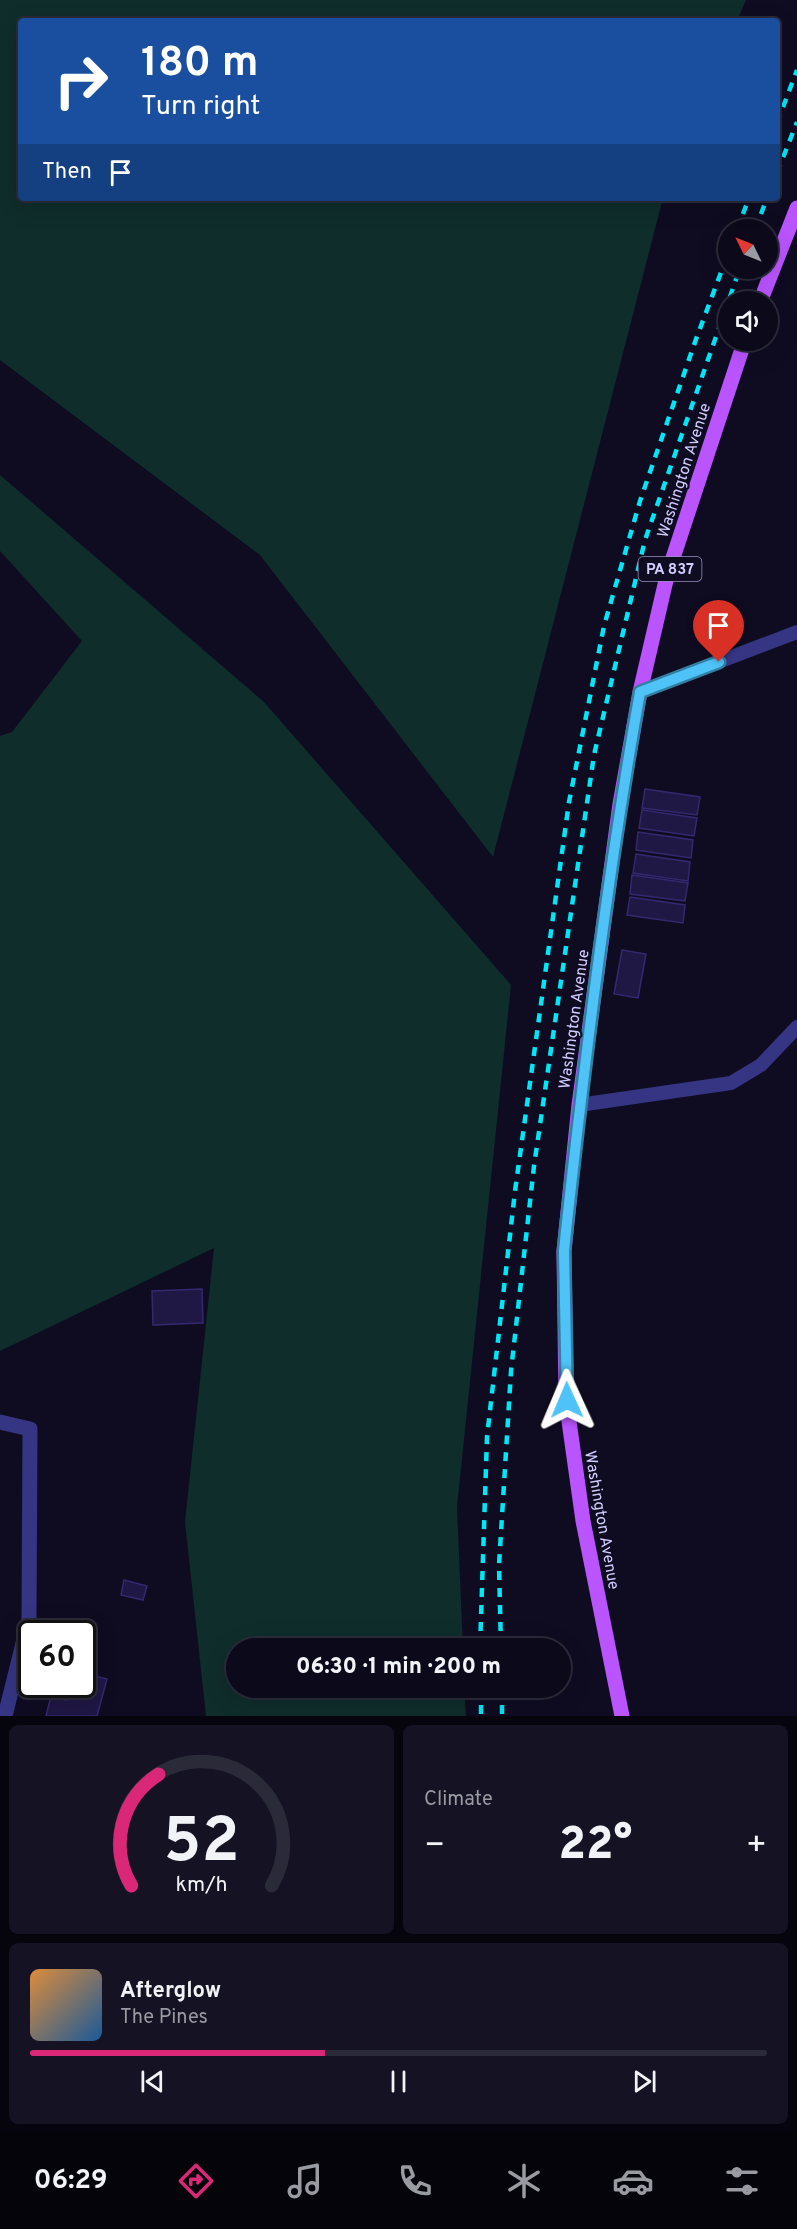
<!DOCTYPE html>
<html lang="en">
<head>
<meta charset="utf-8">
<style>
  body { margin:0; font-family:Overpass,sans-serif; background:#141223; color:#f1f3f6; height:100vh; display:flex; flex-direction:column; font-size:22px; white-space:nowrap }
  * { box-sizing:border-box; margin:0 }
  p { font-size:20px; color:#9a9aa2 }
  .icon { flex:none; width:33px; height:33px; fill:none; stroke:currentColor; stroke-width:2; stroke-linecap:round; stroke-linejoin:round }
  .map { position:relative; height:1716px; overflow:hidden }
  .panel { display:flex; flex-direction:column; gap:9px; padding:9px; background:#06050e; flex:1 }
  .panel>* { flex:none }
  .hud { position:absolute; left:18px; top:18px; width:762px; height:183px; border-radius:6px; box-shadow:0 6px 24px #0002,0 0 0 2px #2b2a39; background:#1a4fa0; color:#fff; overflow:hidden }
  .needle { width:39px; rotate:313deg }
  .controls { position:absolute; left:718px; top:219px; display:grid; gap:12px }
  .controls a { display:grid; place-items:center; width:60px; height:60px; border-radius:50%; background:#0b091a; box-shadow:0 6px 24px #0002,0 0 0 2px #2b2a39; font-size:30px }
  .speed { position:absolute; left:18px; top:1620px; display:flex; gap:12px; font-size:30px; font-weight:700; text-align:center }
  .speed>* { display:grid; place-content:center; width:78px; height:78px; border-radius:50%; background:#0b091a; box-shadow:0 6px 24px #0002,0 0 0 2px #2b2a39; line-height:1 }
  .speed .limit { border:3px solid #111; border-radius:9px; background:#fff; color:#111 }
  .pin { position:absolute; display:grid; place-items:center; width:51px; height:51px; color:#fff; margin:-62px -26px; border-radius:50% 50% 50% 0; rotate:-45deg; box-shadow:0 0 6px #0007 }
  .pin .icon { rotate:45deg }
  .me { position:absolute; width:66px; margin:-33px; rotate:359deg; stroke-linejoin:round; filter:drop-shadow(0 0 4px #0008) }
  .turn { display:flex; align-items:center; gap:21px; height:126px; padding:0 24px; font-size:27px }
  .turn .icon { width:78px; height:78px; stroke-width:2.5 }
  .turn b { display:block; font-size:42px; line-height:51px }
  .then { display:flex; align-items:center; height:57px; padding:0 24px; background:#0003; gap:12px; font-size:22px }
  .big { font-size:45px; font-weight:800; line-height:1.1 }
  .panel .tile { flex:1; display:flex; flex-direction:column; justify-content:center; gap:9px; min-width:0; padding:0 21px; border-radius:9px; background:#141223 }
  .panel .dial { align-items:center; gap:0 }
  .dial svg { height:156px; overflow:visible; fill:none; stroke:#2b2a39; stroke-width:7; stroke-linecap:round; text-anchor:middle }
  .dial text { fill:#f1f3f6; stroke:none }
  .song { display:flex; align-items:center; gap:18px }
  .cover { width:72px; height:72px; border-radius:9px; background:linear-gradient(135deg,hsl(30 70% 55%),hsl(210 70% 35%)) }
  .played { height:6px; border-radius:3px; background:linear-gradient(90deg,#db2777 40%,#2b2a39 40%) }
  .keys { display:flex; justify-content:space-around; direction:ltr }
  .heat { display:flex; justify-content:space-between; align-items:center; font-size:33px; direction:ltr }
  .panel .tiles { flex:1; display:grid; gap:9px; grid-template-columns:1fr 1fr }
  .tile:last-child { grid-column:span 2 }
  .trip { position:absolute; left:226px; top:1638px; width:345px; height:60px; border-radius:30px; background:#0b091a; box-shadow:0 6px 24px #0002,0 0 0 2px #2b2a39; font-weight:800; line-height:60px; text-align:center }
  .menu { display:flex; height:96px; justify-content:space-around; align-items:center; background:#04040a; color:#9a9aa2 }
  .menu .icon { width:42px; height:42px }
  .menu .on { color:#db2777 }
  .menu b { font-size:27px; color:#f1f3f6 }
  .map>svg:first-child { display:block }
  .green { fill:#0f2d2b }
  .building { fill:#1f1744; stroke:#352871; stroke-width:1.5 }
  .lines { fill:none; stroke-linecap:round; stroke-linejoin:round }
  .service { stroke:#353584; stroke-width:14 }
  .minor { stroke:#353584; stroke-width:15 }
  .primary { stroke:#ba54ff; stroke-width:15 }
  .rail { stroke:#00e7f8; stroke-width:4.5; stroke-dasharray:9 8; stroke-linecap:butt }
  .route-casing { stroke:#337fa1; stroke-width:15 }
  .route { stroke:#4fc3f7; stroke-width:10 }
  .labels { text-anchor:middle; stroke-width:4.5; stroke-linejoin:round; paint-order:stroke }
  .shield { fill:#0f0c22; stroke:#9893bd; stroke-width:1.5 }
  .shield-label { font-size:15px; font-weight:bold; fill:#d2cdff }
  .street-label { font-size:16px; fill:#d2cdff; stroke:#0f0c22 }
</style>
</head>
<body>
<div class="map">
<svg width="797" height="1716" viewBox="0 0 797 1716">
  <rect width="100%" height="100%" fill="#0f0c22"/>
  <!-- green -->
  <g class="green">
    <polygon points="0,0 746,0 737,21 21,21 21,198 663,198 493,857 260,555 0,360"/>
    <polygon points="0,475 264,702 511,985 457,1507 463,1648 237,1648 237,1688 464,1688 466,1716 206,1716 185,1522 214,1248 0,1351 0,736 12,732 82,641 0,551"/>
  </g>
  <!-- building -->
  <g class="building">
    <polygon points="645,789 700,797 697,815 642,808"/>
    <polygon points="642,810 697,818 694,836 639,828"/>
    <polygon points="638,832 693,840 691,858 636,850"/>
    <polygon points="636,854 690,862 688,881 633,873"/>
    <polygon points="632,875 688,883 685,901 630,894"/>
    <polygon points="630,897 685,905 683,923 627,915"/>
    <polygon points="622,950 646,954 638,998 614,994"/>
    <polygon points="202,1289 203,1323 153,1325 152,1291"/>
    <polygon points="124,1580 147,1586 143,1600 121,1595"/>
    <polygon points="82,1673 107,1679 97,1716 46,1716 51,1696 66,1700 70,1684 82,1684"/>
  </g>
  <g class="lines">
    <!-- service -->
    <g class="service">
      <polyline points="640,692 797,632"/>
      <polyline points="579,1105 731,1083 761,1065 797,1027"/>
    </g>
    <!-- minor -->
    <polyline class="minor" points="0,1422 30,1429 29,1619 5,1716"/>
    <!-- primary -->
    <g class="primary">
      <polyline points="760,302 797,208"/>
      <polyline points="622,1716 583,1521 566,1400 564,1251 579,1105 620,804 640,692 667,576 745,340"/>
    </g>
    <!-- rail -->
    <g class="rail">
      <polyline points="777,123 797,70"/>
      <polyline points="777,173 797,122"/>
      <polyline points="737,230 749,198"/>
      <polyline points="755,230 767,198"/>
      <polyline points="480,1648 487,1437 515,1191 569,802 604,626 640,501 695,342 729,251"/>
      <polyline points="501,1648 499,1565 511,1371 534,1166 594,755 645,540 740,268"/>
      <polyline points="481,1688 481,1716"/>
      <polyline points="502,1688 502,1716"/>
    </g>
  </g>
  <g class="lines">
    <!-- route casing -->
    <g class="route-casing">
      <path id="route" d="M567,1400L564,1251L566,1231C586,1050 608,871 640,692L719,662"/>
    </g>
    <!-- route -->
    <use href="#route" class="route"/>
  </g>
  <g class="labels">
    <!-- shield labels -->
    <rect class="shield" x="638.5" y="557" width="63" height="24" rx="4.5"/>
    <g class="shield-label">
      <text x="670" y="574">PA 837</text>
    </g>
    <!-- street labels -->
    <g class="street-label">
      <text transform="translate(683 470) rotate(-72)" y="6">Washington Avenue</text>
      <text transform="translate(573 1019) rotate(-82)" y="6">Washington Avenue</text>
      <text transform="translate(603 1520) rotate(80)" y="6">Washington Avenue</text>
    </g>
  </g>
</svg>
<div class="controls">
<a><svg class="needle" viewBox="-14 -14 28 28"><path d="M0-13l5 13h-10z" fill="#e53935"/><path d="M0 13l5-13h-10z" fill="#9a9aa2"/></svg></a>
<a><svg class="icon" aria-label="sound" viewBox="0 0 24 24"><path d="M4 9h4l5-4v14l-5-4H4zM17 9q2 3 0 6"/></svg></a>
</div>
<div class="speed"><div class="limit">60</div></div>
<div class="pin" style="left:719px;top:662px;background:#d93025"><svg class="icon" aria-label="arrive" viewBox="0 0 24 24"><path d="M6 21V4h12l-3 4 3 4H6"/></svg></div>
<svg class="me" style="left:567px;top:1400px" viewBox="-20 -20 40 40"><path d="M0-17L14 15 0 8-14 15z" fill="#4fc3f7" stroke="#fff" stroke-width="4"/></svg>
<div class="trip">06:30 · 1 min · 200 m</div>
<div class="hud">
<div class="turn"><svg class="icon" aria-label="right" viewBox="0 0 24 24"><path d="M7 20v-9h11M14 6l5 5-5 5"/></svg><div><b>180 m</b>Turn right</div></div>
<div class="then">Then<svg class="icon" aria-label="arrive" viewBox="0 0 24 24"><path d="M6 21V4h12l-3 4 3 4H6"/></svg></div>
</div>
</div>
<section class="panel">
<div class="tiles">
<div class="tile dial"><svg viewBox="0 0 100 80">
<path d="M14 69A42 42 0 1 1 86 69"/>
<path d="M14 69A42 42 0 0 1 28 12" stroke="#db2777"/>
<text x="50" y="56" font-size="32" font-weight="700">52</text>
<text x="50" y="72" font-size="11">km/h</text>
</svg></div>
<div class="tile"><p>Climate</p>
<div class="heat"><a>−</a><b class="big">22°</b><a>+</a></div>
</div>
<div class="tile">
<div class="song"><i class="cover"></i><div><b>Afterglow</b><p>The Pines</p></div></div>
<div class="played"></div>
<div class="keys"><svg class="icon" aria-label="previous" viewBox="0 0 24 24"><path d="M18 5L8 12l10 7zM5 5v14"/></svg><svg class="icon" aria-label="pause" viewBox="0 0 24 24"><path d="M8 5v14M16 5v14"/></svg><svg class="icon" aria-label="next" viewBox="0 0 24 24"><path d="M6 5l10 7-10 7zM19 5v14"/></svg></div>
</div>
</div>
</section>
<nav class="menu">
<b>06:29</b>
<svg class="icon on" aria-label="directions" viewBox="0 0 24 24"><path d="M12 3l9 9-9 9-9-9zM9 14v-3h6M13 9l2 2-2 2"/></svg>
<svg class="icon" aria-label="music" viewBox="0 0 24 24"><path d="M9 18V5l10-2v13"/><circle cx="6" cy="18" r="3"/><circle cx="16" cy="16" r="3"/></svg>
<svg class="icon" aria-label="phone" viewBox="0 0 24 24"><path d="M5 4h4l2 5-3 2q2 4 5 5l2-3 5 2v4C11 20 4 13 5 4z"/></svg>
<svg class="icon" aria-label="climate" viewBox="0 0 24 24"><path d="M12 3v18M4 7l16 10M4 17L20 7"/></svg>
<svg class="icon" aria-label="car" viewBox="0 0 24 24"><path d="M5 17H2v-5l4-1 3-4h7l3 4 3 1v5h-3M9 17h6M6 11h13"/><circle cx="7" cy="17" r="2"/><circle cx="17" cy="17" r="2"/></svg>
<svg class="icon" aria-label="filters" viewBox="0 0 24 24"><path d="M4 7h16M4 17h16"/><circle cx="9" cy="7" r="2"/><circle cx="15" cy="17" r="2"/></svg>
</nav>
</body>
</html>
